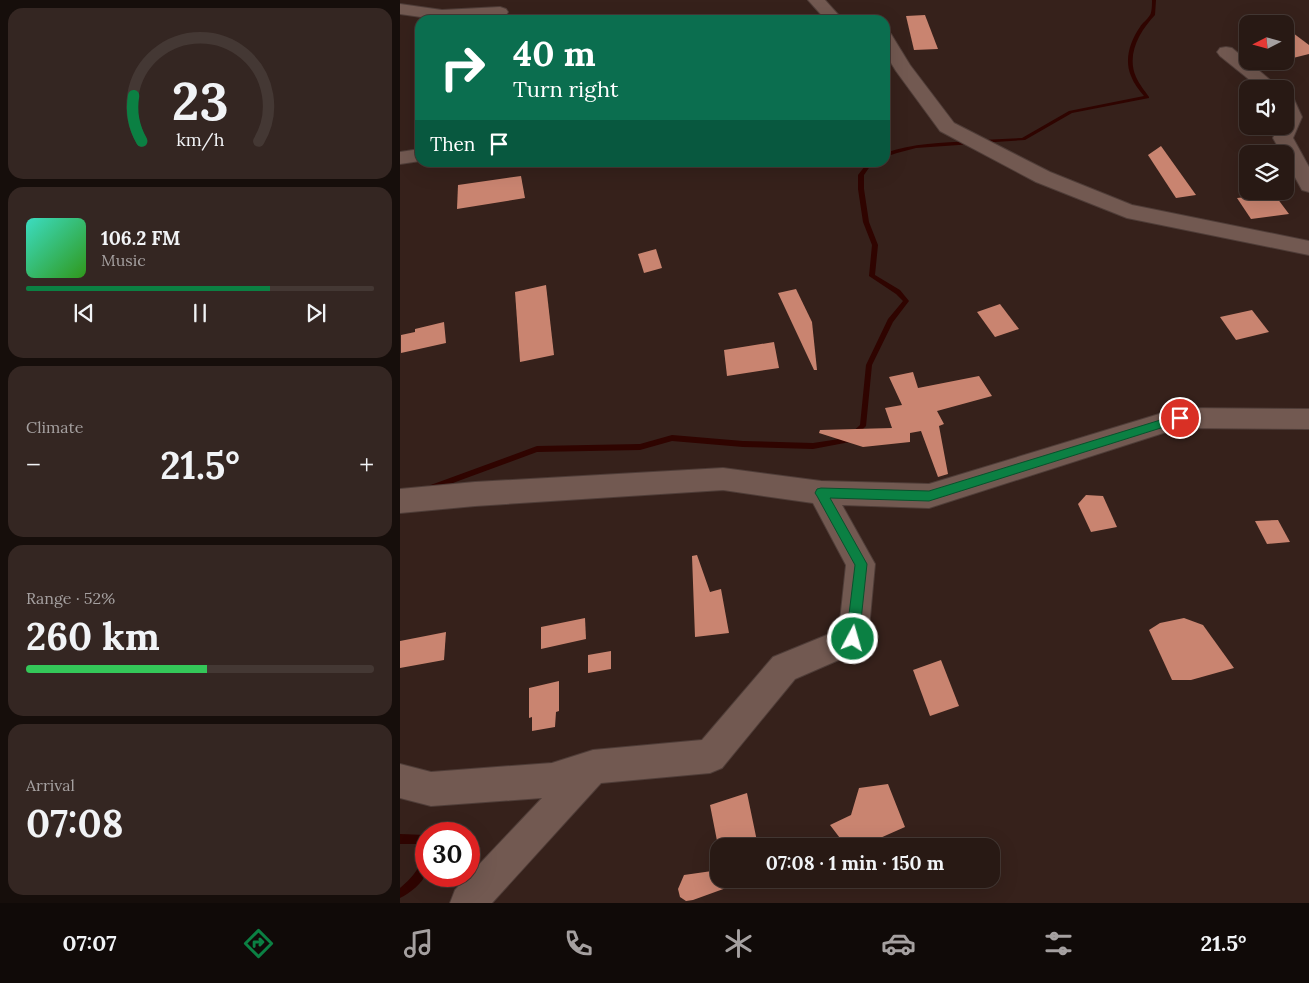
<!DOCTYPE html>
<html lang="en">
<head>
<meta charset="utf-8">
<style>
  body { margin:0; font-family:Lora,serif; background:#342622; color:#f1f3f6; height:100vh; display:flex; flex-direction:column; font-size:19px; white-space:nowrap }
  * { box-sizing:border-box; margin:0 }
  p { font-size:16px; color:#a5a0a0 }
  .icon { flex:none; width:28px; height:28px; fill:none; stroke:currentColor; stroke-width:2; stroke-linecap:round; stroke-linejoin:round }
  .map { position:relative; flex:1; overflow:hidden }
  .drawer { display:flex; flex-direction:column; gap:8px; padding:8px; background:#160e0b; width:400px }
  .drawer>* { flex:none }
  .banner { position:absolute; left:15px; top:15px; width:475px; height:152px; border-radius:15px; box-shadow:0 5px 20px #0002,0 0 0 1px #443834; background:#0b6e4f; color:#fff; overflow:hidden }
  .needle { width:32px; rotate:264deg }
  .fabs { position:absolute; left:839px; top:15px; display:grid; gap:10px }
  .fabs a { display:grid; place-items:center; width:55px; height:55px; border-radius:10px; background:#281914; box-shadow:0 5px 20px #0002,0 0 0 1px #443834; font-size:25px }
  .speed { position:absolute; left:15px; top:822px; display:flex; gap:10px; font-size:25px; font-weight:700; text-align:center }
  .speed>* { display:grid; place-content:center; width:65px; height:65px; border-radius:50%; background:#281914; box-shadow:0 5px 20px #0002,0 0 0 1px #443834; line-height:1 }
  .speed .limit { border:8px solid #d22; background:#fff; color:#111 }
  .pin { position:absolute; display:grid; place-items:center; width:42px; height:42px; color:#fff; margin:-21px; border:2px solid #fff; border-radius:50%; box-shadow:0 1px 5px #0007 }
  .me { position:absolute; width:55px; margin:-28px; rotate:6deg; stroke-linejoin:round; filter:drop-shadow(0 0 4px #0008) }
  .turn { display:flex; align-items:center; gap:18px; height:105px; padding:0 15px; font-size:22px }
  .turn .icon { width:65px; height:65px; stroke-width:2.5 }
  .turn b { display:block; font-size:35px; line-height:42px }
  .then { display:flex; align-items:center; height:48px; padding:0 15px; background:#0003; gap:10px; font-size:19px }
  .big { font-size:38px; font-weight:700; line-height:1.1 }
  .drawer .tile { flex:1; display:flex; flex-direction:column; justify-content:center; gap:8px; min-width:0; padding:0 18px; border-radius:15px; background:#342622 }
  .drawer .dial { align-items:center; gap:0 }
  .dial svg { height:130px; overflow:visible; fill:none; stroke:#443834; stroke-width:7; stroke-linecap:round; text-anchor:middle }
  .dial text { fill:#f1f3f6; stroke:none }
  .song { display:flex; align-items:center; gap:15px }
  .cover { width:60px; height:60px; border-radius:8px; background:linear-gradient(135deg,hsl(170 70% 55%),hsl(110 70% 35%)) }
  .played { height:5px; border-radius:2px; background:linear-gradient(90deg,#0b8043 70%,#443834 70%) }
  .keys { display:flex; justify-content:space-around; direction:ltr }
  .heat { display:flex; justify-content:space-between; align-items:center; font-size:28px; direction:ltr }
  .charge { height:8px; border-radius:4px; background:linear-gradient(90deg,#34c759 52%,#443834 0) }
  .trip { position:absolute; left:310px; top:838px; width:290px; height:50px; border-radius:15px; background:#281914; box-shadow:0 5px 20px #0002,0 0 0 1px #443834; font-weight:700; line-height:50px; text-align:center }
  .dock { display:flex; height:80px; justify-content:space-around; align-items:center; background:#100a08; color:#a5a0a0 }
  .dock .icon { width:35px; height:35px }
  .dock .on { color:#0b8043 }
  .dock b { font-size:22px; color:#f1f3f6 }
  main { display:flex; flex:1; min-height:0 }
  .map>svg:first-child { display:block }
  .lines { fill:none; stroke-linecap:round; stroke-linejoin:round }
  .stream { fill:#2f0400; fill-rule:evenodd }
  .building { fill:#c98470 }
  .minor-casing { stroke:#4f3d38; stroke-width:2 }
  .minor { fill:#725951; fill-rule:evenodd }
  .route { fill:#0b8043; stroke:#07532c }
</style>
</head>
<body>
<main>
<section class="drawer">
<div class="tile dial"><svg viewBox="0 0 100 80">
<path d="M14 69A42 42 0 1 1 86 69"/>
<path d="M14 69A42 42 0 0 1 9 41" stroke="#0b8043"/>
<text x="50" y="56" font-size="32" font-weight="700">23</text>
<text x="50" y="72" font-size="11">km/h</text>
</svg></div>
<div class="tile">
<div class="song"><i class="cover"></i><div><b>106.2 FM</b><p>Music</p></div></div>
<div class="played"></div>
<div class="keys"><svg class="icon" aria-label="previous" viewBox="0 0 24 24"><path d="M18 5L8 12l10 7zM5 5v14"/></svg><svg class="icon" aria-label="pause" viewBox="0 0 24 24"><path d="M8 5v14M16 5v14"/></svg><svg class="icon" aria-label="next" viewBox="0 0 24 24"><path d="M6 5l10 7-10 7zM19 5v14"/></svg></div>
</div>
<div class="tile"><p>Climate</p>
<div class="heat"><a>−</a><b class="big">21.5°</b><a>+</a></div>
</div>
<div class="tile"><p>Range · 52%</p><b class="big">260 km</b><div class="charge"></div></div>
<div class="tile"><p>Arrival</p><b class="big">07:08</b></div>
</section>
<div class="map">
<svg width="909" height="903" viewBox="0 0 909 903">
  <rect width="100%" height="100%" fill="#36211b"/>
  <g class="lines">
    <!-- stream -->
    <g class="stream">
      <path d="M752,0H756L755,15C740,31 726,54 736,77C739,84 745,91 749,97V98L672,113L625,140L580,143L579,142L582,140L622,138L669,111L744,96C739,90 734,84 731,76C724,60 730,41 740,27C742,23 747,20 750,15C752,12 752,4 752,0Z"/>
      <path d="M571,141L574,143L573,144L516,148L497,153L485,157V153C513,143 542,143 571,141Z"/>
      <polygon points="468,162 473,162 464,175 464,189 469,222 478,245 475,275 500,290 509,301 493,322 472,365 466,426 450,442 413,449 343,447 272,441 240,450 137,452 31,491 28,490 27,488 28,486 137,446 240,444 272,435 343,441 413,443 446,438 460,425 466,365 488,319 503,301 496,294 469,276 472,245 463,222 458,189 458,175"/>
      <polygon points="0,834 26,835 26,845 22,844 0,844"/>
      <path d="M26,856C26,861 27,868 26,873C23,883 10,893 0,898V888C11,879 18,870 23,858Z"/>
    </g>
  </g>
  <!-- building -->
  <g class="building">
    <polygon points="525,15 538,49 514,50 506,16"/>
    <polygon points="885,27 909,45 909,54 885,60"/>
    <polygon points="761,146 796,195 776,198 748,155"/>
    <polygon points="121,176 125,198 57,209 58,185"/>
    <polygon points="874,194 889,214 851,219 837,198"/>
    <polygon points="256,249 262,268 244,273 238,254"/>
    <polygon points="146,285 154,355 120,362 115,292"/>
    <polygon points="396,289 412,322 417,370 414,370 378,293"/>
    <polygon points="600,304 619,329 595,337 577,312"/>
    <polygon points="852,310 869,332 836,340 820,317"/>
    <polygon points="44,322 46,343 1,353 1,335 15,332 15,329"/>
    <polygon points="374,342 379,368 327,376 324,350"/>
    <polygon points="513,372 518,388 579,376 592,396 537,411 544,424 539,426 548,474 538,477 521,431 510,433 510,442 463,447 419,433 420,430 492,428 485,408 502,405 489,377"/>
    <polygon points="686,495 703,496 717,527 691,532 678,504"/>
    <polygon points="878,520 890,542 867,544 855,521"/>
    <polygon points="297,555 310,592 321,589 329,633 295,637 292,556"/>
    <polygon points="185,618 186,639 141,649 141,627"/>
    <polygon points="784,618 803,625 834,668 791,680 772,680 749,630 760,623"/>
    <polygon points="46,632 44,660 0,668 0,641"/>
    <polygon points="211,651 211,669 188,673 188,655"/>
    <polygon points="541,660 559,706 530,716 513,670"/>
    <polygon points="159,681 159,711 156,712 155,727 132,731 132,717 129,718 129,688"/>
    <polygon points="488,784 505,827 462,846 446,846 430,825 451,815 459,788"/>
    <polygon points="347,793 358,846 319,846 319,851 310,805"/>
    <polygon points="319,870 319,879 351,879 293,900 286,901 280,897 278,889 284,875"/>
  </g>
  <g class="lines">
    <!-- minor casing -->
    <g class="minor-casing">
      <g id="minor">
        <polygon points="408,0 425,0 443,20 426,20"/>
        <polygon points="0,4 42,10 100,7 106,9 108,12 106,15 100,17 42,20 0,14"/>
        <polygon points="485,33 491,34 510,65 554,123 650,172 732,205 909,241 909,255 727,218 636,182 540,131 496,71 485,53"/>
        <polygon points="826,47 832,48 881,89 861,89 820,56 817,52 820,48"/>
        <polygon points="885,93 892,95 902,117 893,138 909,167 909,192 902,190 885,159 885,154 882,154 873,138 879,126 885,126"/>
        <polygon points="20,149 20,161 0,164 0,152"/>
        <polygon points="779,408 909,409 909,429 779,428 529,508 442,505 475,564 468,639 464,649 395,679 322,768 310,773 201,783 92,903 50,903 55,890 142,798 31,806 0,798 0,764 31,772 152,763 193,750 302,740 373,657 439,630 446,565 413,503 323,490 75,506 0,513 0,489 75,482 323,468 421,481 529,484"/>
      </g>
    </g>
    <!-- minor -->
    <use href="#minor" class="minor"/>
  </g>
  <!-- route -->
  <polygon class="route" points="780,414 783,415 785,418 783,421 529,501 430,498 467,564 459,639 457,643 453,645 448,643 446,639 455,565 417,496 415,493 417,489 421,488 529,491"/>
</svg>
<div class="fabs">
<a><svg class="needle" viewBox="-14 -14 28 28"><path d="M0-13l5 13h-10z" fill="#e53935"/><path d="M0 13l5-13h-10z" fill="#a5a0a0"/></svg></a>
<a><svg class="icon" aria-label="sound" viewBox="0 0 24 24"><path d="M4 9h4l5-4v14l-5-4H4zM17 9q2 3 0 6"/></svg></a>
<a><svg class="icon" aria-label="layers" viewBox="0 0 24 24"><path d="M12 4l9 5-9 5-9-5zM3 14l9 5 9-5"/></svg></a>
</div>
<div class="speed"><div class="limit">30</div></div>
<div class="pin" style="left:780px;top:418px;background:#d93025"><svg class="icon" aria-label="arrive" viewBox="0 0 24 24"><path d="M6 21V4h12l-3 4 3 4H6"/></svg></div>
<svg class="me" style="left:453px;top:639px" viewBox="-20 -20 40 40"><circle r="17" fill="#0b8043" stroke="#fff" stroke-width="3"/><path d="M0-11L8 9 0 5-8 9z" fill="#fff"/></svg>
<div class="trip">07:08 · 1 min · 150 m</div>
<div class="banner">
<div class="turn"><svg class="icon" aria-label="right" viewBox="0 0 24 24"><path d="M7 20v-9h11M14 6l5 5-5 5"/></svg><div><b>40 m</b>Turn right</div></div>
<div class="then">Then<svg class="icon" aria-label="arrive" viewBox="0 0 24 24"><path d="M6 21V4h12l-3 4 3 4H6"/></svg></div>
</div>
</div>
</main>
<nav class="dock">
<b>07:07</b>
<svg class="icon on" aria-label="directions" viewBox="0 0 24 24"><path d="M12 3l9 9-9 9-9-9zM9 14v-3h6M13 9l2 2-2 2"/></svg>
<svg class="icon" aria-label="music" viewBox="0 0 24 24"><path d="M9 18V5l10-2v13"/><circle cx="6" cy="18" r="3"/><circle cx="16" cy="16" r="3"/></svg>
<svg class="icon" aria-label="phone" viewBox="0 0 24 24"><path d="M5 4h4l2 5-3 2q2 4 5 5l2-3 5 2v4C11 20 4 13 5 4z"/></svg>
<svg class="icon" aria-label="climate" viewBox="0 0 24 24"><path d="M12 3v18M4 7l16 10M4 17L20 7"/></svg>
<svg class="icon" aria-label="car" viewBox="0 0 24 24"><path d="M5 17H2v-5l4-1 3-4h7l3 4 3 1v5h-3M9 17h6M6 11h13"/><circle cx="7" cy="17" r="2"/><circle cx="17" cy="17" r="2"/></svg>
<svg class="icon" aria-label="filters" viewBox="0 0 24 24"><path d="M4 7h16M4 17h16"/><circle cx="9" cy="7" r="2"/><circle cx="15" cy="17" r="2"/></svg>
<b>21.5°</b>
</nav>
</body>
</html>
